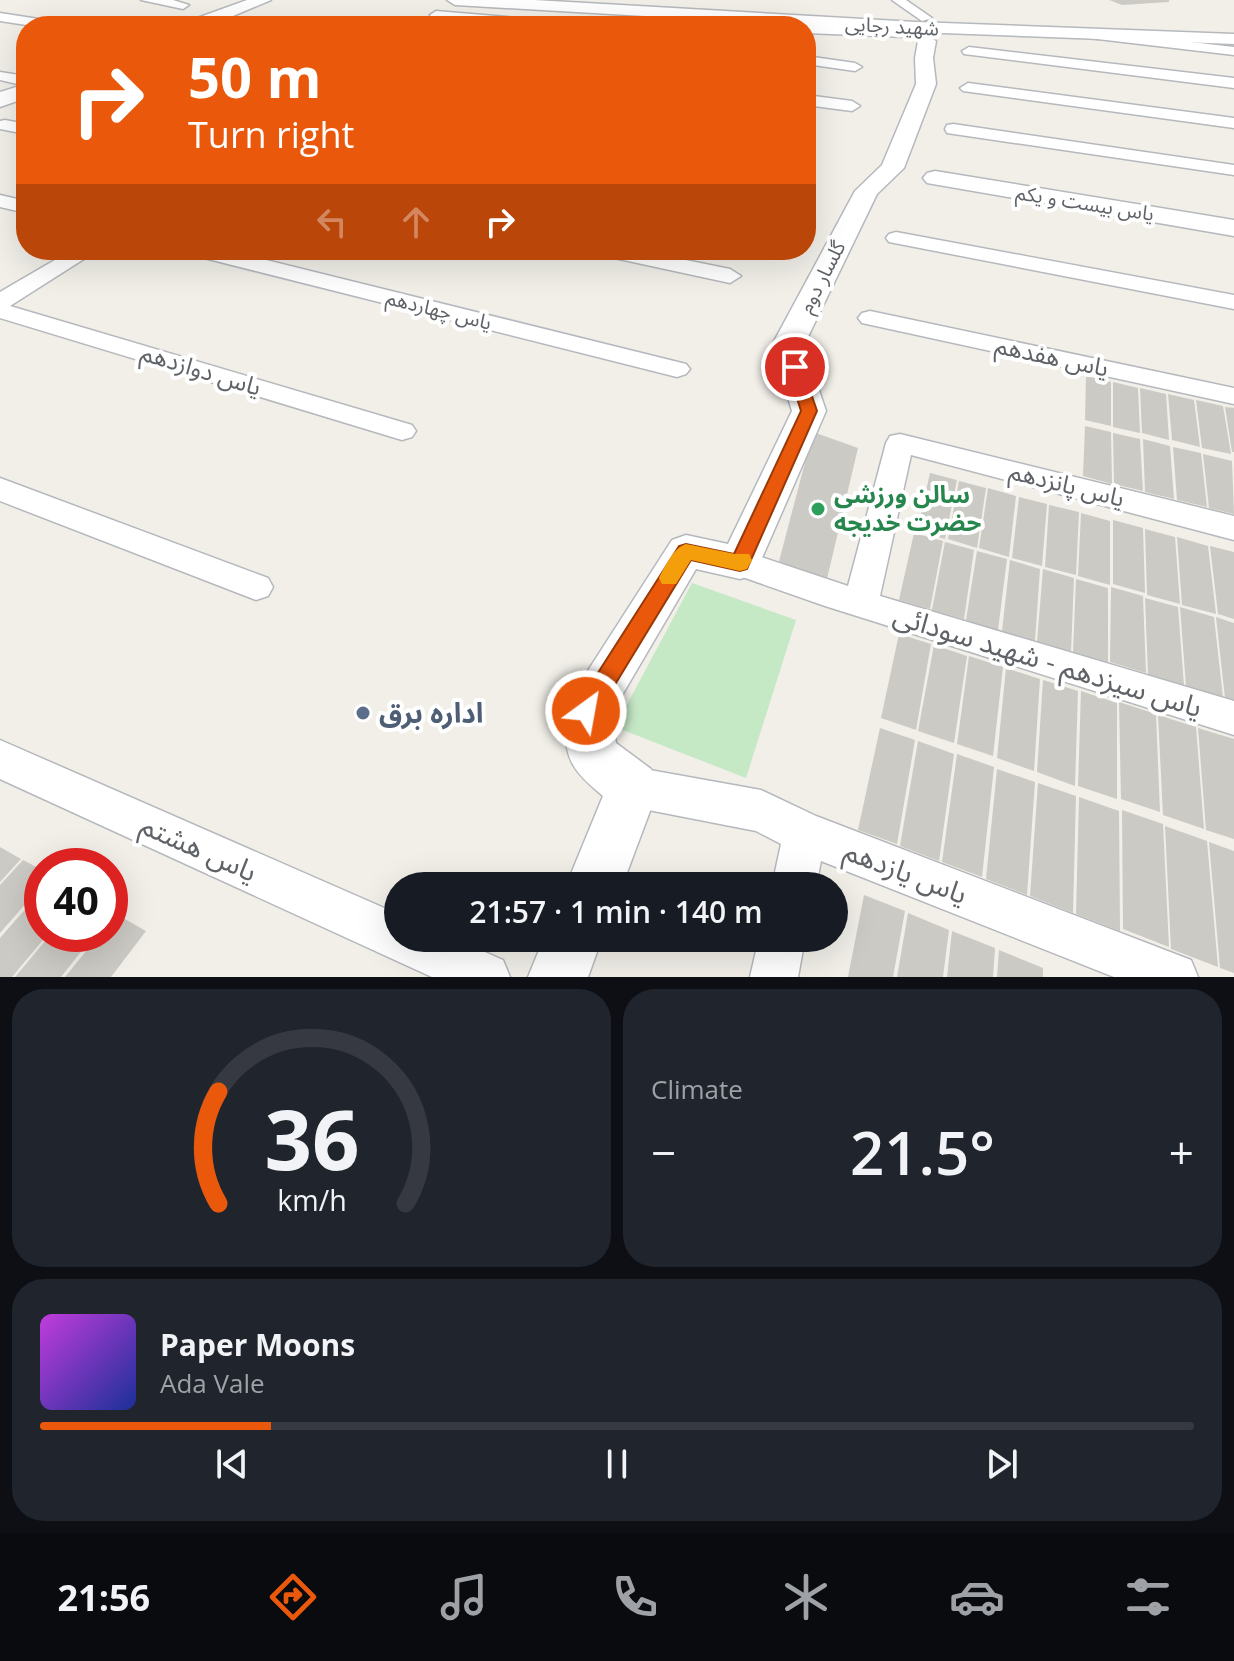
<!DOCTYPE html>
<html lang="en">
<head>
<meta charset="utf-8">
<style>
  body { margin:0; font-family:"Open Sans","Noto Sans Arabic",sans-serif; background:#20242c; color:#f1f3f6; height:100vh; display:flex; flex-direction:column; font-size:30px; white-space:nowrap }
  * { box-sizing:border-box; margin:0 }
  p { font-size:26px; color:#9ea1a6 }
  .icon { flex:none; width:44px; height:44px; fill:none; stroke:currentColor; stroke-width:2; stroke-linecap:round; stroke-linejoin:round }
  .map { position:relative; height:977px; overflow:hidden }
  .side { display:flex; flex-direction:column; gap:12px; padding:12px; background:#0d0f14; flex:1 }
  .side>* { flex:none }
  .hud { position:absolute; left:16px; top:16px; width:800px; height:244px; border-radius:32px; box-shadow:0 8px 32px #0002; background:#ea580c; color:#fff; overflow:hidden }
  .speed { position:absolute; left:24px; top:848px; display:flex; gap:16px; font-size:40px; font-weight:700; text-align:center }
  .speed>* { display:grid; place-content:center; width:104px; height:104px; border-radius:50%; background:#171b24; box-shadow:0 8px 32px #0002; line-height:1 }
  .speed .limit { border:12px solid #d22; background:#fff; color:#111 }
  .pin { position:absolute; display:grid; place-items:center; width:68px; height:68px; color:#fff; margin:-34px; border:4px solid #fff; border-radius:50%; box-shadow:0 2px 8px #0007 }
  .me { position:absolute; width:88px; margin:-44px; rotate:32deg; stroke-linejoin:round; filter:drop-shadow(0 0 6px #0008) }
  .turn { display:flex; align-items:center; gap:28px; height:168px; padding:0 40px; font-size:36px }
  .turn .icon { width:104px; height:104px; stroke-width:2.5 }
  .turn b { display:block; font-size:56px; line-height:68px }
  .lanes { display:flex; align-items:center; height:76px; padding:0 40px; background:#0003; justify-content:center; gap:40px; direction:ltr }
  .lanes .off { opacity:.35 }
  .big { font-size:60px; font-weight:600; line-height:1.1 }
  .side .tile { flex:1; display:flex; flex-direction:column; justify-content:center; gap:12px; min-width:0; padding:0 28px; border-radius:32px; background:#20242c }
  .side .dial { align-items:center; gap:0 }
  .dial svg { height:208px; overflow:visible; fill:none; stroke:#363941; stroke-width:7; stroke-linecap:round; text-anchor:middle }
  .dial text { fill:#f1f3f6; stroke:none }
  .song { display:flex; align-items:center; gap:24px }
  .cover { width:96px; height:96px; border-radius:12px; background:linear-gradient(135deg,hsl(290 70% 55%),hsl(230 70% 35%)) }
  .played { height:8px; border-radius:4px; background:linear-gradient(90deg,#ea580c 20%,#363941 20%) }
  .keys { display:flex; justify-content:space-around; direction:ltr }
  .heat { display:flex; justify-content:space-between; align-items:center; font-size:44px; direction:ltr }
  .side .tiles { flex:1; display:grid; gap:12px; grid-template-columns:1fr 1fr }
  .tile:last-child { grid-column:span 2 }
  .trip { position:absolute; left:384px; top:872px; width:464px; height:80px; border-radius:40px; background:#171b24; box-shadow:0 8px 32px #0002; font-weight:600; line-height:80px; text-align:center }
  .tabs { display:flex; height:128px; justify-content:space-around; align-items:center; background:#090b0e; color:#9ea1a6 }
  .tabs .icon { width:56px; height:56px }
  .tabs .current { color:#ea580c }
  .tabs b { font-size:36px; color:#f1f3f6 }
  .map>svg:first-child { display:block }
  .green { fill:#c5e8c5 }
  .building { fill:#cccac5 }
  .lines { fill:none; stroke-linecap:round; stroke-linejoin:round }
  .minor-casing { stroke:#b5b8bc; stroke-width:3 }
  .tertiary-casing { stroke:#b5b8bc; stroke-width:3 }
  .secondary-casing { stroke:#b6babf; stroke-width:3 }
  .minor { fill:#fff; fill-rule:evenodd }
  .tertiary { fill:#fff; fill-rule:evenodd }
  .secondary { fill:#fff; fill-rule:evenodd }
  .route { fill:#ea580c; stroke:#983908; stroke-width:2 }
  .slow { fill:#f59e0b }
  .leisure-dot { fill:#2e9e5b; stroke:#fff; stroke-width:3 }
  .service-dot { fill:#5c6f8a; stroke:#fff; stroke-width:3 }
  .labels { text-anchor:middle; stroke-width:8; stroke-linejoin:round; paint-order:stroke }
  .far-street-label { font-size:20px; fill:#5f6368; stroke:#fff }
  .street-label { font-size:24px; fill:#5f6368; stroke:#fff }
  .leisure-label { font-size:24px; font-weight:bold; fill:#27864d; stroke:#fff; text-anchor:start }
  .near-street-label { font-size:28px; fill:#5f6368; stroke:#fff }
  .near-service-label { font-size:28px; font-weight:bold; fill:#4e5e75; stroke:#fff; text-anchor:start }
</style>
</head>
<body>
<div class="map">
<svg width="1234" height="977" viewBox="0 0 1234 977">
  <rect width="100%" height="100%" fill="#f1efe8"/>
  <!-- green -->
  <polygon class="green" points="692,583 796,620 746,778 615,727"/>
  <!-- building -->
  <g class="building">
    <polygon points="1109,0 1169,0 1169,2 1122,5"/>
    <polygon points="1086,376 1111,382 1111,426 1085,420"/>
    <polygon points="1113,382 1138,388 1140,433 1113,427"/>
    <polygon points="1140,388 1166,394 1169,440 1142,433"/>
    <polygon points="1168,394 1194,400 1200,447 1172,440"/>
    <polygon points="1196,400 1223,406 1231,454 1202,448"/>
    <polygon points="1225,407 1234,408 1234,452 1232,452"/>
    <polygon points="1085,426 1111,432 1112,484 1083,476"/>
    <polygon points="813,432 858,448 826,583 777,569"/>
    <polygon points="1113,433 1140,439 1143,491 1114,484"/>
    <polygon points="1143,439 1170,446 1174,499 1145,492"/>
    <polygon points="1173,447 1201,453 1207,507 1177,500"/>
    <polygon points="1203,454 1232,461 1234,514 1209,508"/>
    <polygon points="930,473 957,480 945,539 917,531"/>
    <polygon points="959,481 986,488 977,548 948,539"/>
    <polygon points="988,488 1016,496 1009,557 979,548"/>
    <polygon points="1019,497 1047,504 1042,566 1012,558"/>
    <polygon points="1049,505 1079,512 1076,575 1045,567"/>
    <polygon points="1081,513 1110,521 1110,585 1078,576"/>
    <polygon points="1113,520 1143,528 1145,593 1113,584"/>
    <polygon points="1145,529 1175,537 1180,604 1147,595"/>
    <polygon points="914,533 943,541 930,609 899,600"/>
    <polygon points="1177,537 1208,546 1216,614 1182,605"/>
    <polygon points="945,542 974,550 964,619 932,610"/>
    <polygon points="1210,546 1234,552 1234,619 1218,614"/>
    <polygon points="977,551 1007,559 998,630 966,620"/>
    <polygon points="1010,560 1040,569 1035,641 1002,631"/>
    <polygon points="1043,569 1074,578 1071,652 1037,642"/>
    <polygon points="1076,579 1108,588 1108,664 1073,653"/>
    <polygon points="1111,587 1143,596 1146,673 1110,662"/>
    <polygon points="1145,598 1178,607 1184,686 1148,675"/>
    <polygon points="1180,607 1214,617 1223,698 1186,686"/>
    <polygon points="1216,617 1234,623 1234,701 1225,698"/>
    <polygon points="899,634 931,644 916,730 881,718"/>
    <polygon points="934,645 967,656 954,743 918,731"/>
    <polygon points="969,656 1003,667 993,756 957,744"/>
    <polygon points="1006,668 1040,679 1034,771 997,758"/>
    <polygon points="1043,680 1078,691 1075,786 1037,772"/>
    <polygon points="1081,691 1117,703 1117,799 1078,786"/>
    <polygon points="1119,702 1156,714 1160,812 1121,799"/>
    <polygon points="1158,715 1196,727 1204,829 1163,815"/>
    <polygon points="880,728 915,740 897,844 858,830"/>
    <polygon points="1198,728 1234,739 1234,839 1206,830"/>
    <polygon points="918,741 954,754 939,861 900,846"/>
    <polygon points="957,754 994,767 982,877 942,862"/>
    <polygon points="997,769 1035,782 1027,895 986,879"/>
    <polygon points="1038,783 1076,796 1073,913 1030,896"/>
    <polygon points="1079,797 1119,811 1120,931 1076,914"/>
    <polygon points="1122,810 1163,824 1169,947 1123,929"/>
    <polygon points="1165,826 1207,841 1218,967 1171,949"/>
    <polygon points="1209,842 1234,851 1234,973 1220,968"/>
    <polygon points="0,847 21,859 0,882"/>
    <polygon points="23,860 42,870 42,885 0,933 0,885"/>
    <polygon points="42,890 42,934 48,934 12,977 0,977 0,938"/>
    <polygon points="864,895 905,911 893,977 848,977"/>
    <polygon points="908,913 949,930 943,977 897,977"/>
    <polygon points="116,914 146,931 111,977 65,977 100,934 110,934 110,921"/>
    <polygon points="952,931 995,948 993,977 947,977"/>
    <polygon points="51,934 95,934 61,977 15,977"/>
    <polygon points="999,950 1043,968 1043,977 997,977"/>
  </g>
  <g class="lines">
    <!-- minor casing -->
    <g class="minor-casing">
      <g id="minor">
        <polygon points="141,0 173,0 189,5 183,9"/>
        <polygon points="892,0 906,0 932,18 922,21"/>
        <polygon points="436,11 541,20 547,24 519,26 432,18 430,15"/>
        <polygon points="0,13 58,22 65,26 33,26 0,21"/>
        <polygon points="806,25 907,29 914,33 907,37 806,33 806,26 802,26"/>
        <polygon points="1094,31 1234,47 1234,55 1089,38 1089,32"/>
        <polygon points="969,47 1234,78 1234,88 964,54 962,51"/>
        <polygon points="806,56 855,63 862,67 855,71 806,64"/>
        <polygon points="0,72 26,76 26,86 0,80"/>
        <polygon points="968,83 1234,118 1234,128 963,91 960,88"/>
        <polygon points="806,95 852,101 860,106 852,111 806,105"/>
        <polygon points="5,120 26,124 26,134 0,129 0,121"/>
        <polygon points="953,124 1234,165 1234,175 947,133 945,129 947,125"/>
        <polygon points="0,195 26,201 26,213 0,207"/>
        <polygon points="896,232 1234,295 1234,309 889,242 886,238 889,234"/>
        <polygon points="72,250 98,250 10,306 412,425 416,431 412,437 402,440 392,437 0,318 0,292"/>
        <polygon points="189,250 226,250 686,364 690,369 686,374 677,377 192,255"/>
        <polygon points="594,250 636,250 730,269 741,276 730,283 605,256"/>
        <polygon points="870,311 1234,388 1234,404 862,323 858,318 862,313"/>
        <polygon points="900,434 1234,516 1234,540 911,455 880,596 1234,701 1234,735 825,606 728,572 724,563 728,554 740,550 848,586 886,443 890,436"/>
        <polygon points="0,478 268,578 273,587 268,596 256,600 0,501"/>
        <polygon points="0,740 398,914 398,938 453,938 503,960 510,977 432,977 0,779"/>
        <polygon points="633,767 761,790 816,816 1191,960 1198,977 1114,977 821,861 816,886 772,886 781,844 756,831 633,807 619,801 613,787 619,773"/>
        <polygon points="759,938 805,938 798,977 750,977"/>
      </g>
    </g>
    <!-- tertiary casing -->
    <g class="tertiary-casing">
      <g id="tertiary">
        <polygon points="447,0 534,0 916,22 1234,34 1234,44 916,32 455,5"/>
        <path d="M927,36L936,41L933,58L936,84L904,168L877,194L804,345L826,411L755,574L740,579L696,569L611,714L616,743L651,769L659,787L622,886H566L603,796C565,765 568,758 562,711L672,540L686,535L728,544L792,411L772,345L855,191L882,165L916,84L915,58L918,41Z"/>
        <polygon points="935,171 1234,220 1234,236 927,183 923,178 927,173"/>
        <polygon points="544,938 602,938 588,977 528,977"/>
      </g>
    </g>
    <!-- secondary casing -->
    <g class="secondary-casing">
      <g id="secondary">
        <polygon points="247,0 271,0 209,26 183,26 186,22"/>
        <polygon points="26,84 26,98 0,107 0,92"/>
      </g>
    </g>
    <!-- minor -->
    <use href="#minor" class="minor"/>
    <!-- tertiary -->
    <use href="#tertiary" class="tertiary"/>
    <!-- secondary -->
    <use href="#secondary" class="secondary"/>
  </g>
  <!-- route -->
  <polygon class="route" points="795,362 802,367 817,411 747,569 740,571 691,560 594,719 586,722 578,719 574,711 578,704 679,546 686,544 734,554 801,411 787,367"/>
  <!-- slow -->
  <path class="slow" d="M686,544L735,554H749L752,560L747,569L740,571L691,560L676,584H662L659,578C665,567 673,548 686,544Z"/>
  <!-- markers -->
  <circle class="leisure-dot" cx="818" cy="509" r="8"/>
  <circle class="service-dot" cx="363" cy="713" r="8"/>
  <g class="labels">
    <!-- far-street labels -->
    <g class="far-street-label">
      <text transform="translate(892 26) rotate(3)" y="7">شهید رجایی</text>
      <text transform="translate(1085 203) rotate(9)" y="7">یاس بیست و یکم</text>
      <text transform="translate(822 277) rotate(-63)" y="7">گلسار دوم</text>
      <text transform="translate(439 310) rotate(14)" y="7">یاس چهاردهم</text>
    </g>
    <!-- street labels -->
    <g class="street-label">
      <text transform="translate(1052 357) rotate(12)" y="8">یاس هفدهم</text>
      <text transform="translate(201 370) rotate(17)" y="8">یاس دوازدهم</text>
      <text transform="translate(1067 485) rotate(14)" y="8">یاس پانزدهم</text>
    </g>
    <!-- leisure labels -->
    <g class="leisure-label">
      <text x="834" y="503">سالن ورزشی<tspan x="834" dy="28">حضرت خدیجه</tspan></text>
    </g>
    <!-- near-street labels -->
    <g class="near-street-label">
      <text transform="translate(1048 661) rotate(17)" y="10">یاس سیزدهم - شهید سودائی</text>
      <text transform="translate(199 848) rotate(24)" y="10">یاس هشتم</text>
      <text transform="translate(906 872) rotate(21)" y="10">یاس یازدهم</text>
    </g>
    <!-- near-service labels -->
    <g class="near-service-label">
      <text x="379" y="723">اداره برق</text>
    </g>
  </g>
</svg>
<div class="speed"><div class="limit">40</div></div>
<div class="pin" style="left:795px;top:367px;background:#d93025"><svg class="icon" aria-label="arrive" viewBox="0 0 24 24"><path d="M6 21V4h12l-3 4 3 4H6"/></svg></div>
<svg class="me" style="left:586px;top:711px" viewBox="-20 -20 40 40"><circle r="17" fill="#ea580c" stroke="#fff" stroke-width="3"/><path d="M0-11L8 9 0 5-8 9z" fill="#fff"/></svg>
<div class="trip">21:57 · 1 min · 140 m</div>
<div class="hud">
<div class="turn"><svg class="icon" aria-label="right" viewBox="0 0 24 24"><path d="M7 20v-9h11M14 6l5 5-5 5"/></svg><div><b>50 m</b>Turn right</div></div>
<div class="lanes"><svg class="icon off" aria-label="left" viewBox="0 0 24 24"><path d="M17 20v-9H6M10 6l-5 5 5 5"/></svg><svg class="icon off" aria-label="ahead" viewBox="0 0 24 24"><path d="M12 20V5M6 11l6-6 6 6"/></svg><svg class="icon" aria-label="right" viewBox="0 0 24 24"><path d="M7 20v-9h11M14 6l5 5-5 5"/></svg></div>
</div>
</div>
<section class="side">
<div class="tiles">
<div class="tile dial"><svg viewBox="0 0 100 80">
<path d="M14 69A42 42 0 1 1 86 69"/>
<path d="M14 69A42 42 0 0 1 14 26" stroke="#ea580c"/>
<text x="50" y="56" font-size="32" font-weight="700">36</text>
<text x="50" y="72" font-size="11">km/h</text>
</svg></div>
<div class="tile"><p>Climate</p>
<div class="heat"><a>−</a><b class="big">21.5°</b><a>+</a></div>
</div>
<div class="tile">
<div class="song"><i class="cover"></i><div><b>Paper Moons</b><p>Ada Vale</p></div></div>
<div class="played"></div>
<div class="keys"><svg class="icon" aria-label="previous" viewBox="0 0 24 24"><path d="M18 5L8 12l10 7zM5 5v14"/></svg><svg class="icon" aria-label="pause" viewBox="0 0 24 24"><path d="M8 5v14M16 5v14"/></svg><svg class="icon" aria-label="next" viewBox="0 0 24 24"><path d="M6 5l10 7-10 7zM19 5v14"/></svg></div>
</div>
</div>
</section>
<nav class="tabs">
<b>21:56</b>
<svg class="icon current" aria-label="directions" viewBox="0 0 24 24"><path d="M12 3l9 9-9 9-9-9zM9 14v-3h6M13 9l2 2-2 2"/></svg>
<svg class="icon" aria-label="music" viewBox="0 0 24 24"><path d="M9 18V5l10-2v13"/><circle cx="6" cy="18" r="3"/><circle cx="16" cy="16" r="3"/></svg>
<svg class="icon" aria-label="phone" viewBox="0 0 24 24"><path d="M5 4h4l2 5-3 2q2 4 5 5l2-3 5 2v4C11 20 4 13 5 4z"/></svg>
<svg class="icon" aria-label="climate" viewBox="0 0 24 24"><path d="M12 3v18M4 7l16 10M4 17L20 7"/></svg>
<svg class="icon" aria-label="car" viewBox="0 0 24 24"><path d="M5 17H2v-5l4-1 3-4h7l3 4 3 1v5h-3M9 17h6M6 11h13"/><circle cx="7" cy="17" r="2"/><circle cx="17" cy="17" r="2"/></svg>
<svg class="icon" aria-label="filters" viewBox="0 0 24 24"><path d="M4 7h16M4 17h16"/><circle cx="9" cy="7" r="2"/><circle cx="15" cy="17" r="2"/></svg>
</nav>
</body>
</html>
